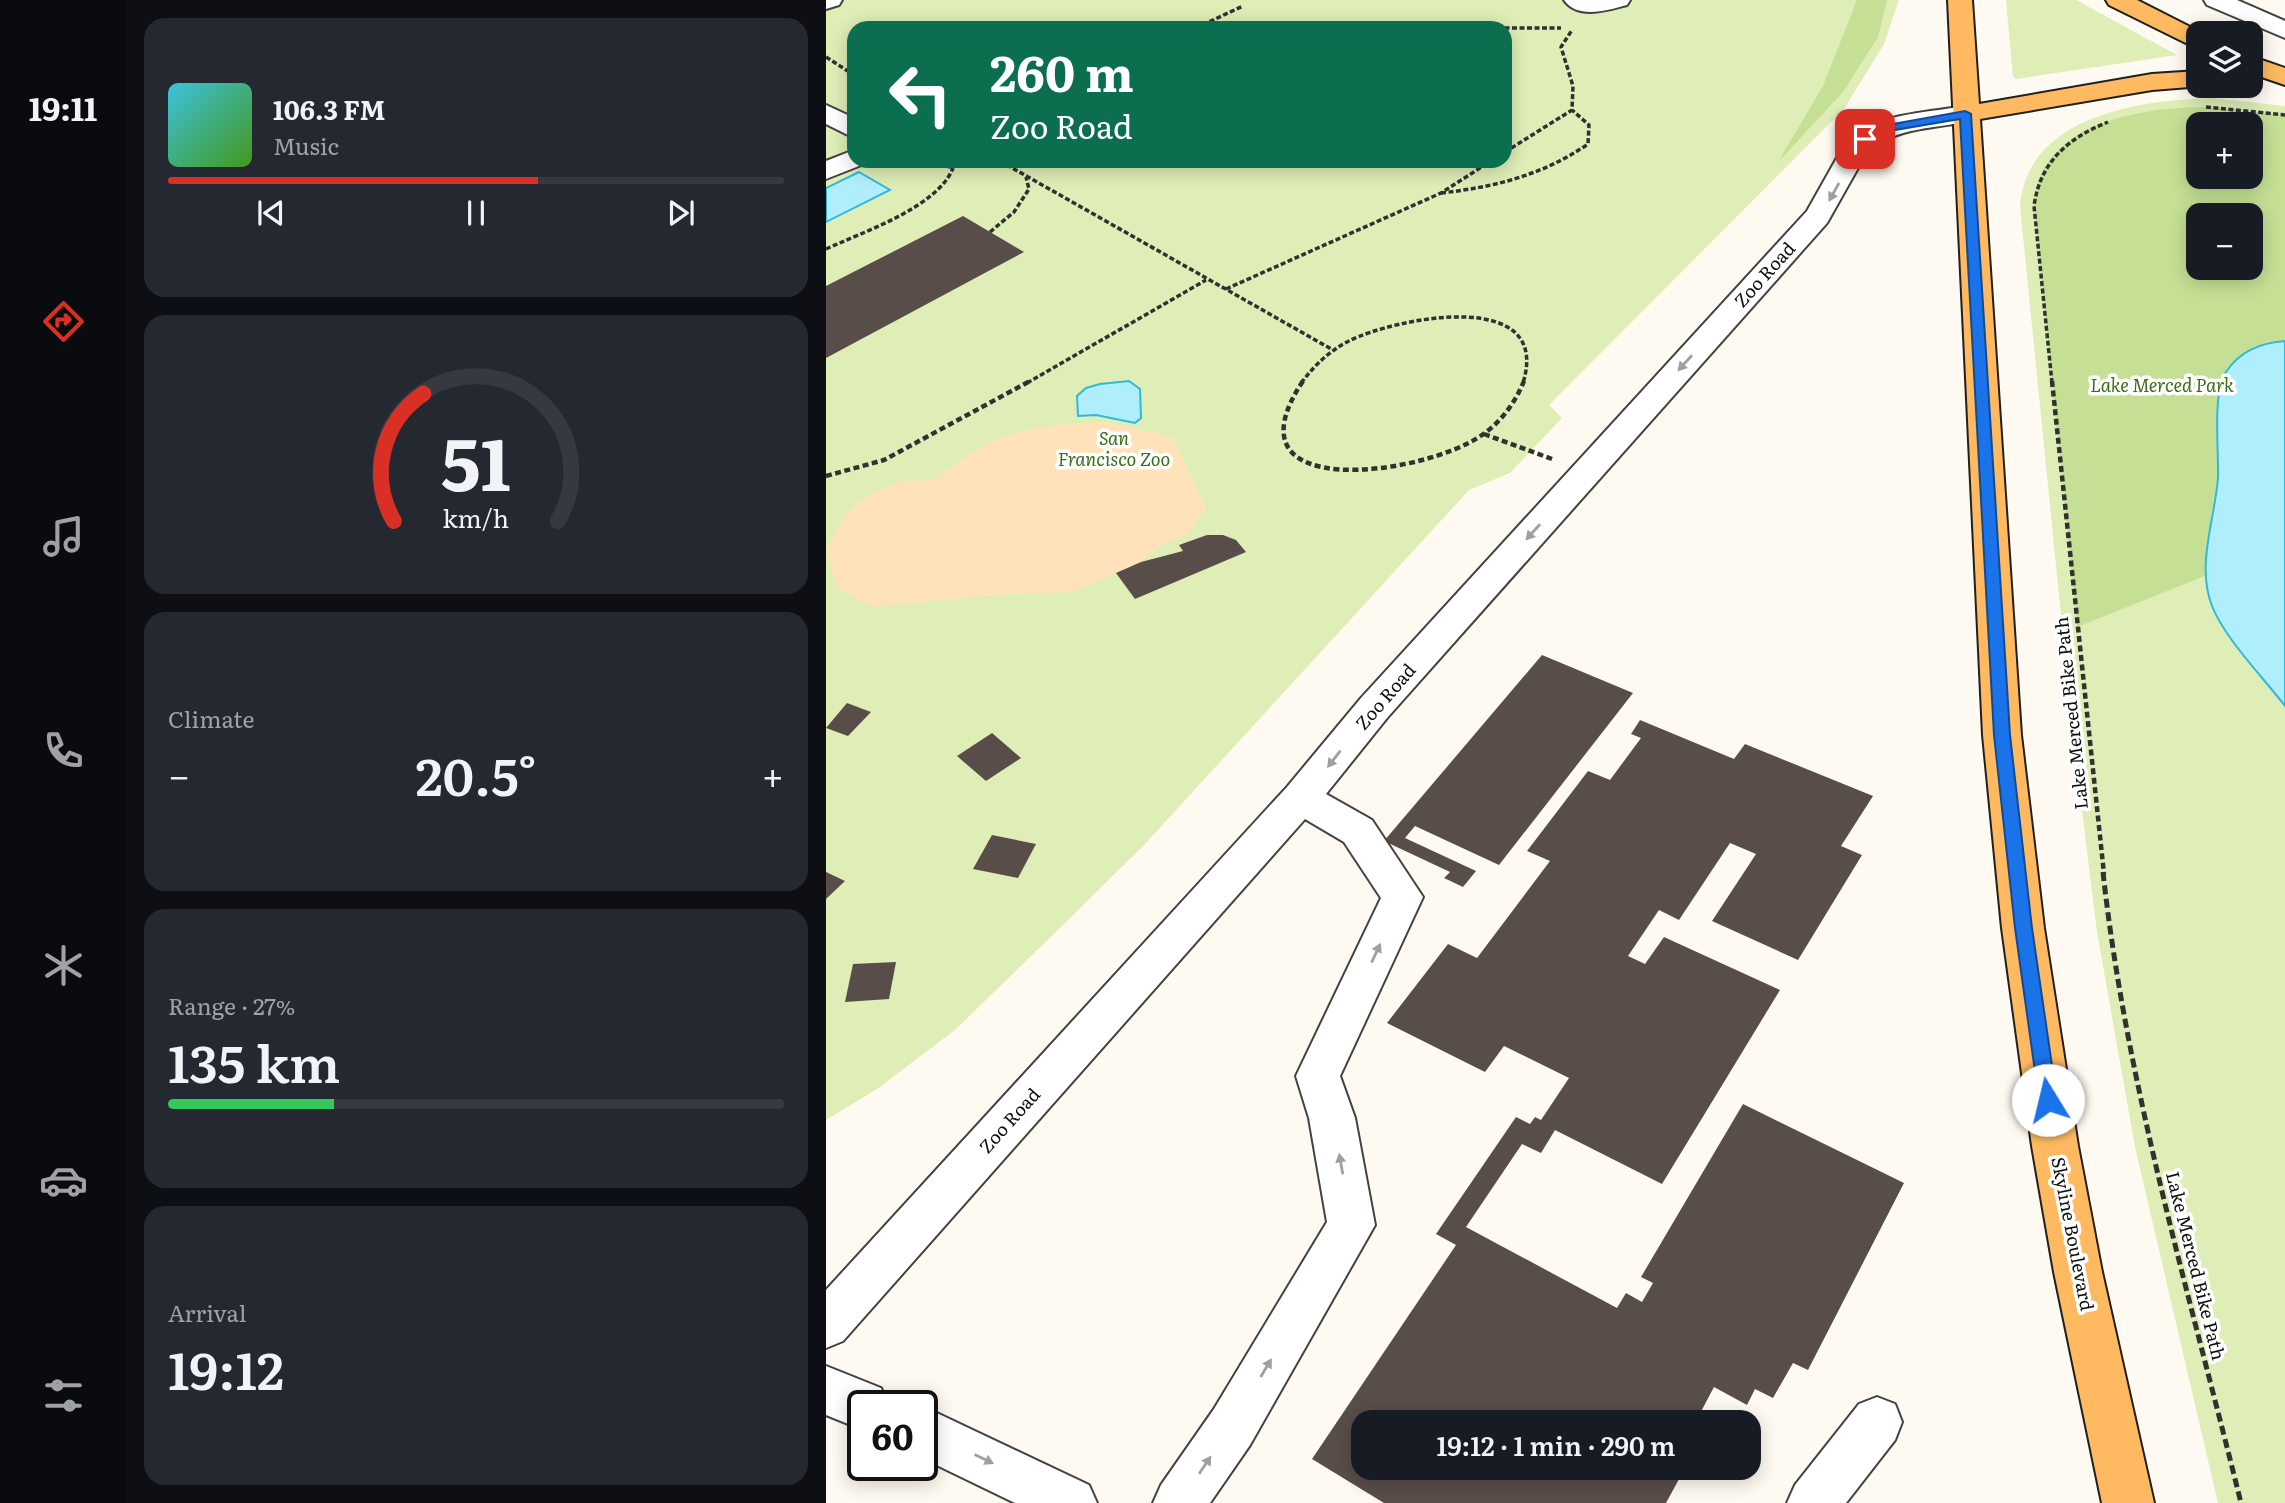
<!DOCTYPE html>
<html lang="en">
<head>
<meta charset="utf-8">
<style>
  body { margin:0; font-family:Literata,serif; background:#242831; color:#f1f3f6; height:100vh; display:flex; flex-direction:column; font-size:26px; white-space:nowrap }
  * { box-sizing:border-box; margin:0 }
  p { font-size:23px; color:#9ea1a6 }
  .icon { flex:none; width:38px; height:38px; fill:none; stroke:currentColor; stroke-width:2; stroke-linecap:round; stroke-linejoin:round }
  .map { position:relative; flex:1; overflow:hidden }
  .details { display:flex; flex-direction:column; gap:18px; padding:18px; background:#0d0f14; width:700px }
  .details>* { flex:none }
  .hud { position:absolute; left:21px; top:21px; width:665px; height:147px; border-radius:21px; box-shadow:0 4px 18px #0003; background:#0b6e4f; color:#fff; overflow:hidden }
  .tools { position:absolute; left:1360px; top:21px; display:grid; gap:14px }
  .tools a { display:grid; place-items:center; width:77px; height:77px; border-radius:14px; background:#171b24; box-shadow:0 4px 18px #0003; font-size:35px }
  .speed { position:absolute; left:21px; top:1390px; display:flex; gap:14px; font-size:35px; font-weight:700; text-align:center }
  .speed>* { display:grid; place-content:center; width:91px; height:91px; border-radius:50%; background:#171b24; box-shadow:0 4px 18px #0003; line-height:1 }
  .speed .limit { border:4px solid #111; border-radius:10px; background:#fff; color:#111 }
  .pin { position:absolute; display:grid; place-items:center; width:60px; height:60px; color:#fff; margin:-30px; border-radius:14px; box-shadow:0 4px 10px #0006 }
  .me { position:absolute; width:77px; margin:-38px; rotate:351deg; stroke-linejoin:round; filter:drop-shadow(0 0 5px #0008) }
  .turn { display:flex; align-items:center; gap:24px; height:147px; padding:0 28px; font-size:32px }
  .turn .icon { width:91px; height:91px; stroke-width:2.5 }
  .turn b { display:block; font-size:49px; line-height:60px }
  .big { font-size:52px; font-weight:600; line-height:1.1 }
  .details .card { flex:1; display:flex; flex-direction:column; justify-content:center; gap:10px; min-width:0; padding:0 24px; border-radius:21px; background:#242831 }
  .details .dial { align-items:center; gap:0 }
  .dial svg { height:182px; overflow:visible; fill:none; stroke:#363941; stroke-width:7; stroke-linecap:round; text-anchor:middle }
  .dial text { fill:#f1f3f6; stroke:none }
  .song { display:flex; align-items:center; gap:21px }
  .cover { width:84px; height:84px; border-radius:10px; background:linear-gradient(135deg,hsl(190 70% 55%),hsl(100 70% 35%)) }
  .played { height:7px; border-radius:4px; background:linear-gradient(90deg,#d93025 60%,#363941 60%) }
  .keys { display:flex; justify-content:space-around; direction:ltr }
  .heat { display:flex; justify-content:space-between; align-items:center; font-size:38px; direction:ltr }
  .charge { height:10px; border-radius:5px; background:linear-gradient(90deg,#34c759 27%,#363941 0) }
  .trip { position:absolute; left:525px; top:1410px; width:410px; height:70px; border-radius:21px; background:#171b24; box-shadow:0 4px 18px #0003; font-weight:600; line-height:70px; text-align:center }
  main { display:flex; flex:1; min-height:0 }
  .menu { display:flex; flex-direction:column; width:126px; justify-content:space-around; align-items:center; background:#090b0e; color:#9ea1a6 }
  .menu .icon { width:49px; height:49px }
  .menu .current { color:#d93025 }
  .menu b { font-size:32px; color:#f1f3f6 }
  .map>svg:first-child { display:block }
  .green { fill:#deeeb6; fill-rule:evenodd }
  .forest { fill:#c5e094; fill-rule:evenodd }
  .sand { fill:#ffe2b9 }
  .water { fill:#b1eefc; stroke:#31b8da; stroke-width:2 }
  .building { fill:#594d4a }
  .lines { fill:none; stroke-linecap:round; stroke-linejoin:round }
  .minor-casing { stroke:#424242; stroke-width:4 }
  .major-casing { stroke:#202020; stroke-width:4 }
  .path-far2 { stroke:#313131; stroke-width:3.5; stroke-dasharray:5 2.5; stroke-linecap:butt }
  .path-far1 { stroke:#313131; stroke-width:4.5; stroke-dasharray:6 3.5; stroke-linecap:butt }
  .path { stroke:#313131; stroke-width:5; stroke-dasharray:9 4.5; stroke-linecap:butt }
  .minor { fill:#fff; fill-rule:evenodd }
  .major { fill:#ffb961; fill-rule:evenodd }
  .oneway { fill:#9f9f9f }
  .route { fill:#1a73e8; stroke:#114b97; stroke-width:2 }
  .labels { text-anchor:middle; stroke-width:7; stroke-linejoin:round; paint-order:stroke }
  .street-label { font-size:18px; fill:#0f0f0f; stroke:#fff }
  .park-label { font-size:18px; font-style:italic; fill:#3b6e18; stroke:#fff }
</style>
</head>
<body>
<main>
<nav class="menu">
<b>19:11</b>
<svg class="icon current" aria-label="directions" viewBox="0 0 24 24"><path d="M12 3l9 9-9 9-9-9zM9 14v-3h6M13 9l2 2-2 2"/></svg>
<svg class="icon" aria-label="music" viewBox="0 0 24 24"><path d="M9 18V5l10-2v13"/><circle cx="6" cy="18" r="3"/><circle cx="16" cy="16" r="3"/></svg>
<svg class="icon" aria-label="phone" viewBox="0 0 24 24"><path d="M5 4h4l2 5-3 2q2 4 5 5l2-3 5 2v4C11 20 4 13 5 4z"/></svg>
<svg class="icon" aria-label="climate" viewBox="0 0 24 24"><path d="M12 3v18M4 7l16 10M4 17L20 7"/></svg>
<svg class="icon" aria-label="car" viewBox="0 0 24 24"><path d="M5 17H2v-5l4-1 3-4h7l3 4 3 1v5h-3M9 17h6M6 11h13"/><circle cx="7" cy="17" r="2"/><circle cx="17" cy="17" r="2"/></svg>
<svg class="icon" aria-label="filters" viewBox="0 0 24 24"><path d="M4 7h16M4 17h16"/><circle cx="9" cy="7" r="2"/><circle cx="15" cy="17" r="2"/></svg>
</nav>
<section class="details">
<div class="card">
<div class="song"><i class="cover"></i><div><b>106.3 FM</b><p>Music</p></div></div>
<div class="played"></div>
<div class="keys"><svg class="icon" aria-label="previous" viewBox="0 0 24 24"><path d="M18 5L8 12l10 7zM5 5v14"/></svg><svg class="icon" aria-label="pause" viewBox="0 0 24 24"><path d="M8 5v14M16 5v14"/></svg><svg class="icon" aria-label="next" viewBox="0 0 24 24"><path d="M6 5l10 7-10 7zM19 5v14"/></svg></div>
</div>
<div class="card dial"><svg viewBox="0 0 100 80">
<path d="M14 69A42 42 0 1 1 86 69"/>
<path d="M14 69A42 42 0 0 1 27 13" stroke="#d93025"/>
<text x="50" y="56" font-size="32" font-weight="700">51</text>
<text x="50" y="72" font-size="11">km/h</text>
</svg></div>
<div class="card"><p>Climate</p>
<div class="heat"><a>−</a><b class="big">20.5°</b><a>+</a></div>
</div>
<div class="card"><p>Range · 27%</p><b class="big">135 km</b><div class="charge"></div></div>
<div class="card"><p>Arrival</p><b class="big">19:12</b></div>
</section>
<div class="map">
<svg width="1459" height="1503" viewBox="0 0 1459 1503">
  <rect width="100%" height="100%" fill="#fffaf1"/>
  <!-- green -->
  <g class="green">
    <path d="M0,0H1073L1058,44L1018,109L723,405L736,418L684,473L643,490L319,844L237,925L129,1030L51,1089L0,1120ZM28,28H679V161H28Z"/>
    <polygon points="1180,0 1250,0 1351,55 1190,79 1187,77"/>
    <path d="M1385,98L1459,106V1503H1392L1309,1147L1271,932L1248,745L1194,206C1201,117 1312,100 1385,98ZM1372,124H1424V177H1372ZM1372,215H1424V268H1372Z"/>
  </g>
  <!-- forest -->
  <g class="forest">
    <polygon points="1031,0 1061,0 1052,37 1017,92 952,162 997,86"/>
    <path d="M1385,107L1459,115V341L1427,347L1399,374L1391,406V483L1385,515L1381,575L1251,627L1208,206C1211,122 1320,106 1385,107ZM1372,124H1424V177H1372ZM1372,215H1424V268H1372Z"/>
  </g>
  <!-- sand -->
  <path class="sand" d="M281,422L346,437L380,508L359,536L338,543L315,562L246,592L178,594L45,607L11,587L0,549C21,510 32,494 76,482C87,479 103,483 113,476C132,464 149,448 171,439C206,426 245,423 281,422Z"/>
  <!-- water -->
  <g class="water">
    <polygon points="33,172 64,190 0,222 0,188"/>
    <path d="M1459,341V706C1437,677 1399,639 1386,606C1370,566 1389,518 1392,478C1393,450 1386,394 1400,372C1414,351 1434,343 1459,341Z"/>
    <polygon points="303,381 314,389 315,418 309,423 270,415 252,416 251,396 260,388 274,384"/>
  </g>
  <!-- building -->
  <g class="building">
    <polygon points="137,216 198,252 0,358 0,286"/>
    <polygon points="381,535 397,535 410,540 420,552 309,599 290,573 315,562 357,551 353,545"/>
    <polygon points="716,655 807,693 673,865 589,826 579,838 650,871 637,887 618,878 624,872 558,841"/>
    <polygon points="21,703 45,712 22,736 0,728"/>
    <polygon points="814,720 908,759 919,744 1047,796 1015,846 1036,855 972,960 886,921 930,854 904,843 853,920 833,910 802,956 819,964 838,937 954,990 836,1184 729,1130 715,1153 696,1144 640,1227 791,1308 800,1293 816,1302 827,1283 815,1277 917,1104 1078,1183 982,1370 967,1363 947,1398 929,1389 921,1405 888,1387 869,1423 537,1423 537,1468 859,1468 840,1503 558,1503 486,1459 630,1245 610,1234 690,1117 704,1124 709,1117 715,1120 743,1078 678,1046 659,1072 561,1023 622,944 651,958 724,861 701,851 762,771 784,780 815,738 805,734"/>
    <polygon points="166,733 195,758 160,781 131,756"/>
    <polygon points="166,835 210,844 192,878 147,869"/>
    <polygon points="0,872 19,881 0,899"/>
    <polygon points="70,962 63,999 19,1002 27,964"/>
  </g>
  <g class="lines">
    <!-- minor casing -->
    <g class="minor-casing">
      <g id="minor">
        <polygon points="0,0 16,0 13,5 0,9"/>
        <path d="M738,0H804L801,5C782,10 752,20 738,0Z"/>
        <polygon points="1378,0 1411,0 1459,21 1459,38 1381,5"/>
        <polygon points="0,105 28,118 28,138 0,124"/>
        <path d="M1139,106L1148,108L1152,114L1148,120C1112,129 1070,126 1041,152L1001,223L561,718L500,794L546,820L597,897L514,1076L529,1118L549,1225L424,1445L384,1503H327L335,1485L388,1409L501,1222L483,1118L470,1076L555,898L518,842L479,819L17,1341L0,1348V1290L461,787L535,698L981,211L1021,140C1052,113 1100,113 1139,106Z"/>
        <polygon points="28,150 28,161 40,161 38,164 0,179 0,161"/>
        <polygon points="0,1366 55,1388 62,1405 37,1405 37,1430 0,1415"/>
        <polygon points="1051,1397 1069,1404 1076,1422 1069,1440 1020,1503 961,1503 969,1485 1033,1404"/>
        <polygon points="96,1406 263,1485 271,1503 189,1503 96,1458"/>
      </g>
    </g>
    <!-- major casing -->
    <g class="major-casing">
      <g id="major">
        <polygon points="1122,0 1146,0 1153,104 1326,74 1372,71 1372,86 1376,86 1326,90 1154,119 1195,735 1218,928 1252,1146 1276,1272 1328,1503 1276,1503 1228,1272 1206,1146 1176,928 1157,735"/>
        <polygon points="1280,0 1311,0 1376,33 1372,33 1372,49 1283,5"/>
        <polygon points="1424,56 1459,68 1459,85 1424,73"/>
      </g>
    </g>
    <!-- path-far2 -->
    <g class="path-far2">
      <polyline points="370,28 417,6"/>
      <polyline points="656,28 735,28"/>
      <polyline points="0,57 28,75"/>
      <polyline points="1380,107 1459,115"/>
      <polyline points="679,152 746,110 747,86 735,47 746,30"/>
      <polyline points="91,161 125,167 159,161"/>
      <polyline points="174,161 507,350"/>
      <path d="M615,193C669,187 717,175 762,144L763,125L746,110"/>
      <polyline points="164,232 188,212 203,189 200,177"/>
      <path d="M0,249C37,232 112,207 127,168"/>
      <polyline points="400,289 615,193 665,161"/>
      <polyline points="201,383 380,280"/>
      <path d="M475,383C489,365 503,351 523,341C568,318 727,286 697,383"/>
      <path d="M1226,383L1208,206C1214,162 1242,138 1282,122"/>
    </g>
    <!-- path-far1 -->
    <g class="path-far1">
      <path d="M477,381C394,505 600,475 656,435C675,422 689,403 698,381"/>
      <polyline points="1226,381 1278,874"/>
      <polyline points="658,434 726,459"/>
      <polyline points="0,476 58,460 204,381"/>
    </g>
    <!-- path -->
    <path class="path" d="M1277,872C1300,1084 1364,1296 1415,1503"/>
    <!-- minor -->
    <use href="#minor" class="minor"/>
    <!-- major -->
    <use href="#major" class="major"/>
  </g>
  <!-- one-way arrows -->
  <defs><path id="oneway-solid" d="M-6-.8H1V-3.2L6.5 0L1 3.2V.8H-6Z" transform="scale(1.75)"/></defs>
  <g class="oneway">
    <use href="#oneway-solid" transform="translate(1008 192) rotate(119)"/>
    <use href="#oneway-solid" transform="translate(859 363) rotate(132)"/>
    <use href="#oneway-solid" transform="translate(707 532) rotate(132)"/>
    <use href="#oneway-solid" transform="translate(508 759) rotate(128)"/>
    <use href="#oneway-solid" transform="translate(550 953) rotate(-65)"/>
    <use href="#oneway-solid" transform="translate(515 1164) rotate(-100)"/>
    <use href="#oneway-solid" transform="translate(440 1368) rotate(-59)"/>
    <use href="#oneway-solid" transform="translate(158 1459) rotate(26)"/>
    <use href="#oneway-solid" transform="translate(379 1465) rotate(-56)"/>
  </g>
  <!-- route -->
  <polygon class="route" points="1139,111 1145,114 1184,735 1206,928 1231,1100 1229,1106 1215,1106 1213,1100 1189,928 1168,735 1134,119 1063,131 1039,142 1033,139 1056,126"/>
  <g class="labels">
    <!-- street labels -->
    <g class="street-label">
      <text transform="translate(939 275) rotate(-48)" y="6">Zoo Road</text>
      <text transform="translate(560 697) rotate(-49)" y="6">Zoo Road</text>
      <text transform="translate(1246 713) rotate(-96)" y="6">Lake Merced Bike Path</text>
      <text transform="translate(184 1121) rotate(-48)" y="6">Zoo Road</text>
      <text transform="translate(1246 1234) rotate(79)" y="6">Skyline Boulevard</text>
      <text transform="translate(1369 1266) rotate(76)" y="6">Lake Merced Bike Path</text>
    </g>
    <!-- park labels -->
    <g class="park-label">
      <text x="1336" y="392">Lake Merced Park</text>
      <text x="288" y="445">San<tspan x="288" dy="21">Francisco Zoo</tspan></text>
    </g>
  </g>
</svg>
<div class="tools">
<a><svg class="icon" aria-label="layers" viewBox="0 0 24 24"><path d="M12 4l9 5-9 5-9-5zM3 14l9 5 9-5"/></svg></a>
<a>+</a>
<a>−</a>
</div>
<div class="speed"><div class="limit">60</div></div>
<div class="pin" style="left:1039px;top:139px;background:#d93025"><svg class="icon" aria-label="arrive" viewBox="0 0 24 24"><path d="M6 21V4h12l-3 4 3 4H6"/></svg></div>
<svg class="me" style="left:1222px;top:1100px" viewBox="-20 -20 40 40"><circle r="19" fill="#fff"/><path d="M0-13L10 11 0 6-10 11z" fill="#1a73e8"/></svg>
<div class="trip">19:12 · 1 min · 290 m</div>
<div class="hud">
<div class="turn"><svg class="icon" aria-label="left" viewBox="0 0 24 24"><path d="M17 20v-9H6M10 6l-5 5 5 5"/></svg><div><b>260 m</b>Zoo Road</div></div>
</div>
</div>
</main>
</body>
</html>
